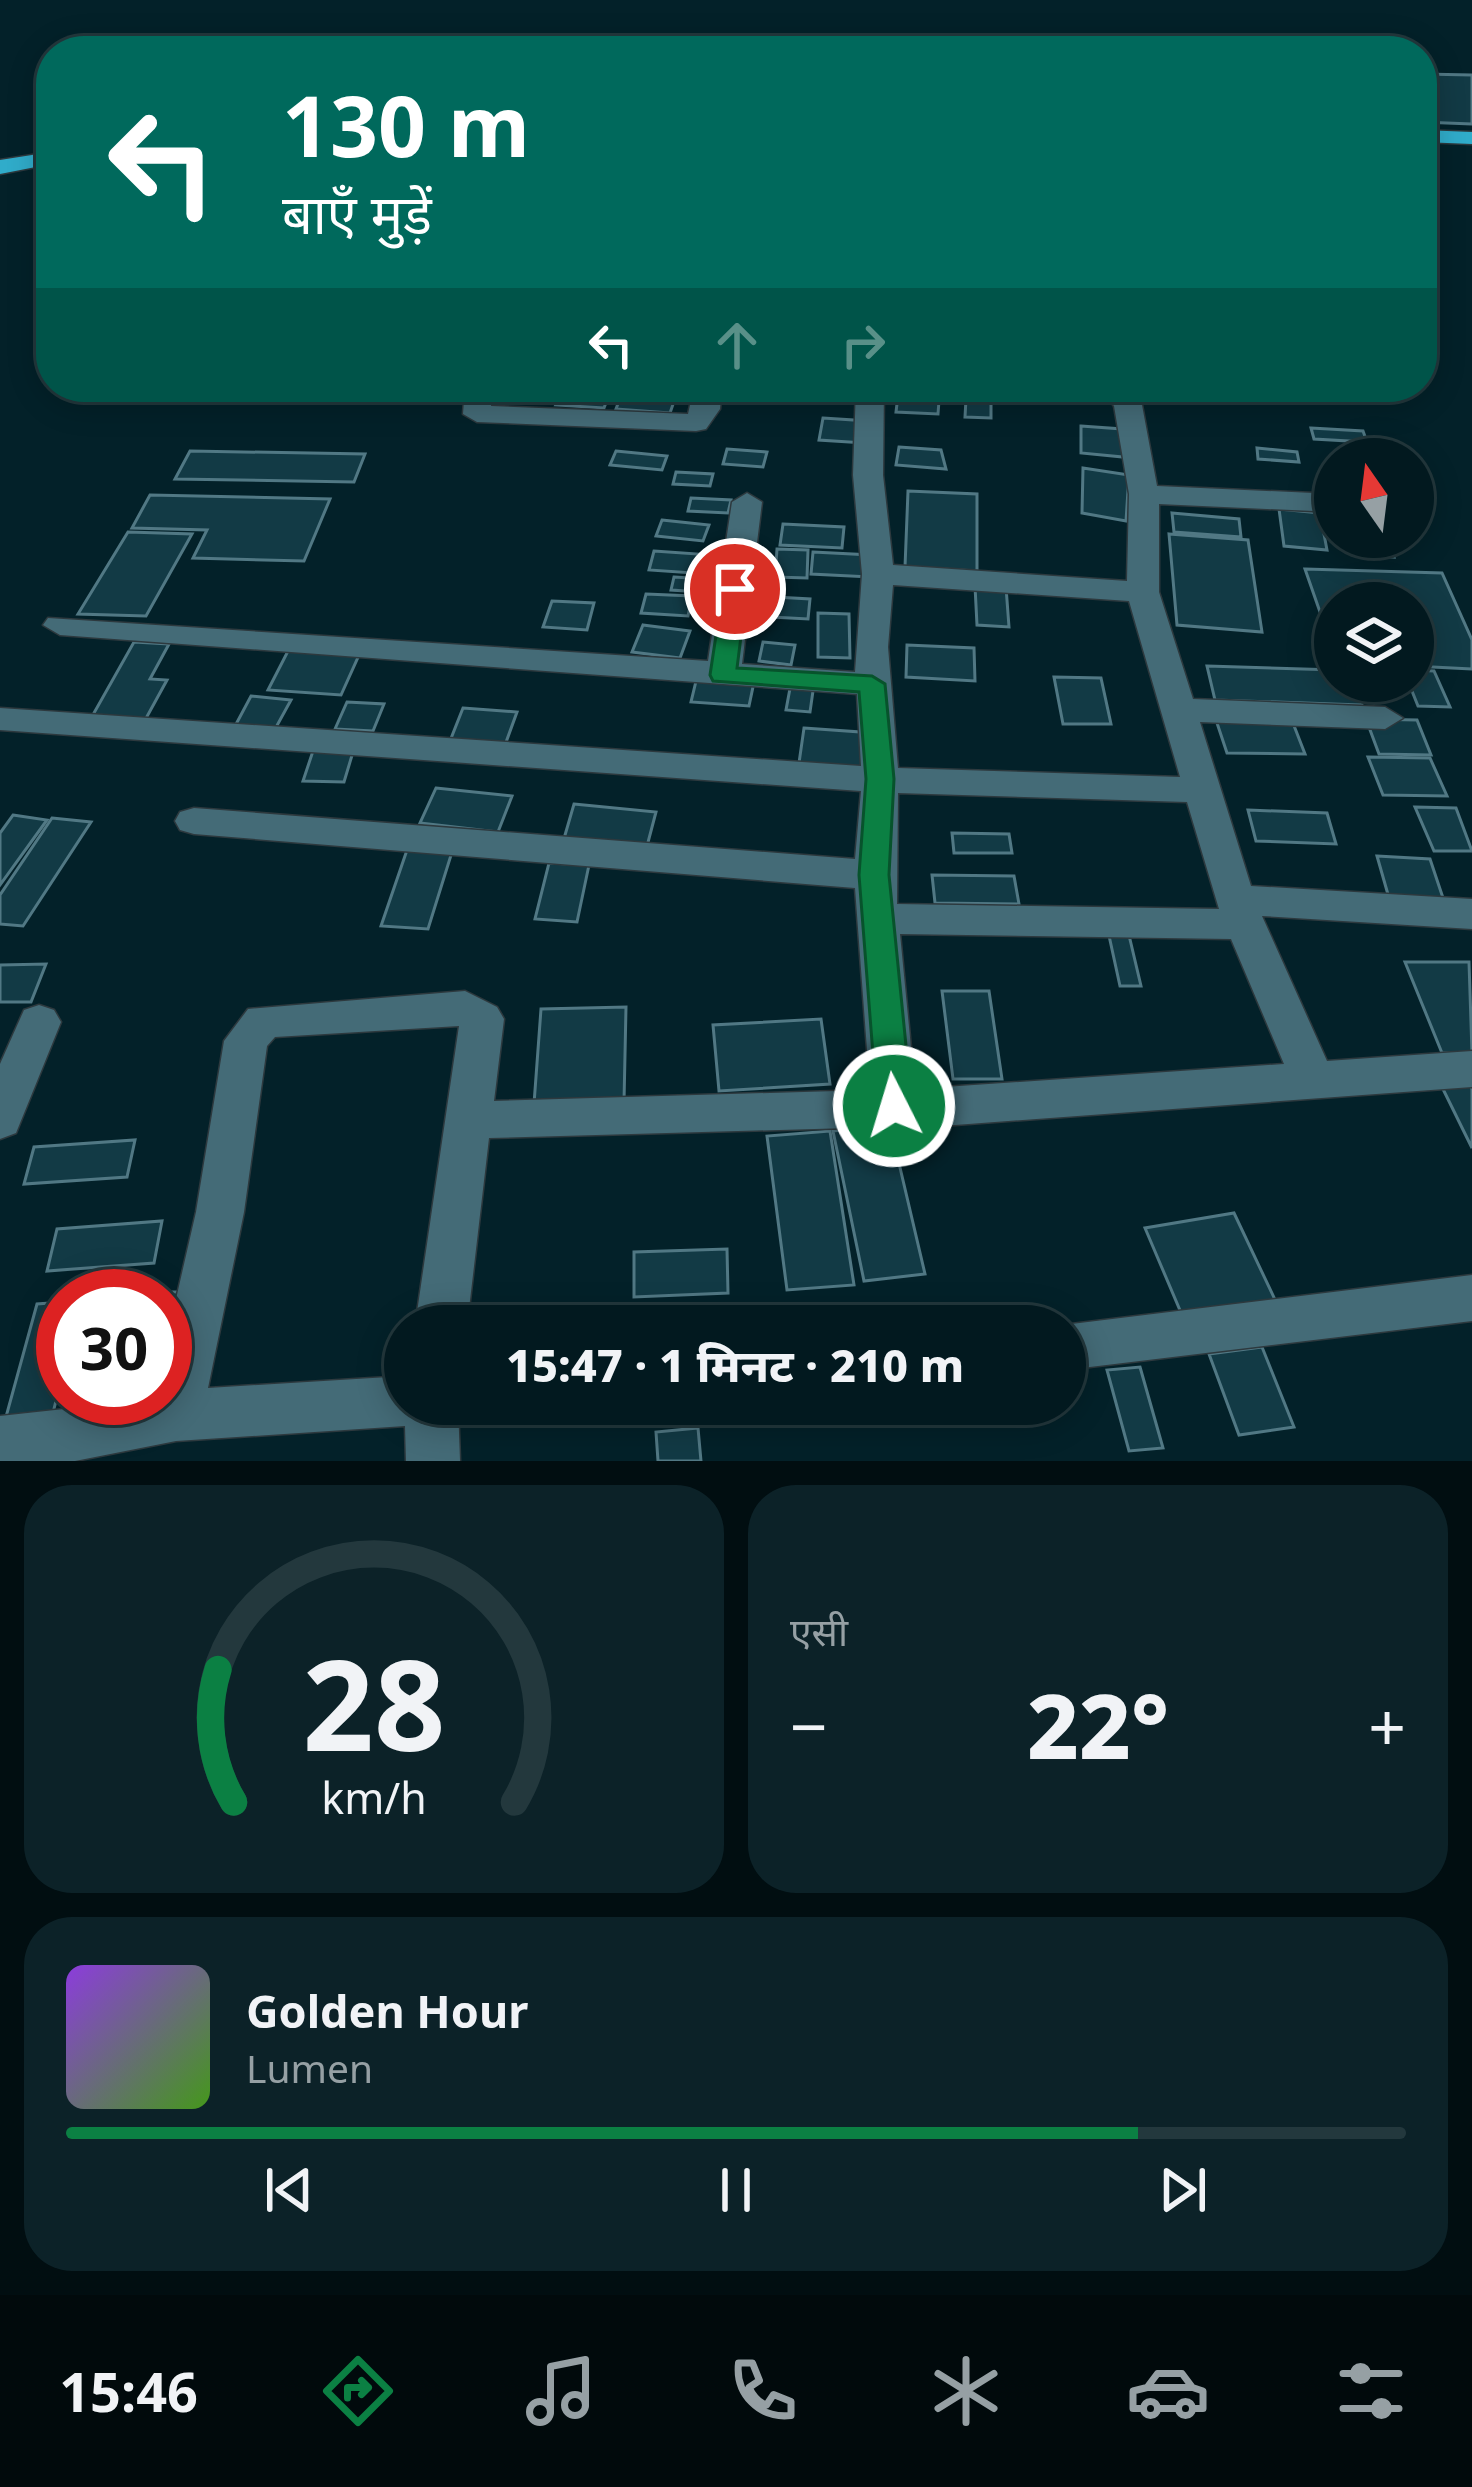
<!DOCTYPE html>
<html lang="hi">
<head>
<meta charset="utf-8">
<style>
  body { margin:0; font-family:"Noto Sans","Noto Sans Devanagari",sans-serif; background:#0c2228; color:#f1f3f6; height:100vh; display:flex; flex-direction:column; font-size:45px; white-space:nowrap }
  * { box-sizing:border-box; margin:0 }
  p { font-size:39px; color:#96a0a4 }
  .icon { flex:none; width:66px; height:66px; fill:none; stroke:currentColor; stroke-width:2; stroke-linecap:round; stroke-linejoin:round }
  .map { position:relative; height:1461px; overflow:hidden }
  .details { display:flex; flex-direction:column; gap:24px; padding:24px; background:#010e11; flex:1 }
  .details>* { flex:none }
  .guide { position:absolute; left:36px; top:36px; width:1401px; height:366px; border-radius:48px; box-shadow:0 6px 30px #0003,0 0 0 3px #23383d; background:#00695c; color:#fff; overflow:hidden }
  .needle { width:78px; rotate:346deg }
  .controls { position:absolute; left:1314px; top:438px; display:grid; gap:24px }
  .controls a { display:grid; place-items:center; width:120px; height:120px; border-radius:50%; background:#02191f; box-shadow:0 6px 30px #0003,0 0 0 3px #23383d; font-size:60px }
  .speed { position:absolute; left:36px; top:1269px; display:flex; gap:24px; font-size:60px; font-weight:700; text-align:center }
  .speed>* { display:grid; place-content:center; width:156px; height:156px; border-radius:50%; background:#02191f; box-shadow:0 6px 30px #0003,0 0 0 3px #23383d; line-height:1 }
  .speed .limit { border:18px solid #d22; background:#fff; color:#111 }
  .pin { position:absolute; display:grid; place-items:center; width:102px; height:102px; color:#fff; margin:-51px; border:6px solid #fff; border-radius:50%; box-shadow:0 3px 12px #0007 }
  .me { position:absolute; width:132px; margin:-66px; rotate:355deg; stroke-linejoin:round; filter:drop-shadow(0 0 9px #0008) }
  .turn { display:flex; align-items:center; gap:42px; height:252px; padding:0 48px; font-size:54px }
  .turn .icon { width:156px; height:156px; stroke-width:2.5 }
  .turn b { display:block; font-size:84px; line-height:102px }
  .lanes { display:flex; align-items:center; height:114px; padding:0 48px; background:#0003; justify-content:center; gap:60px; direction:ltr }
  .lanes .off { opacity:.35 }
  .big { font-size:90px; font-weight:800; line-height:1.1 }
  .details .tile { flex:1; display:flex; flex-direction:column; justify-content:center; gap:18px; min-width:0; padding:0 42px; border-radius:48px; background:#0c2228 }
  .details .dial { align-items:center; gap:0 }
  .dial svg { height:312px; overflow:visible; fill:none; stroke:#23383d; stroke-width:7; stroke-linecap:round; text-anchor:middle }
  .dial text { fill:#f1f3f6; stroke:none }
  .song { display:flex; align-items:center; gap:36px }
  .cover { width:144px; height:144px; border-radius:18px; background:linear-gradient(135deg,hsl(270 70% 55%),hsl(100 70% 35%)) }
  .played { height:12px; border-radius:6px; background:linear-gradient(90deg,#0b8043 80%,#23383d 80%) }
  .keys { display:flex; justify-content:space-around; direction:ltr }
  .heat { display:flex; justify-content:space-between; align-items:center; font-size:66px; direction:ltr }
  .details .tiles { flex:1; display:grid; gap:24px; grid-template-columns:1fr 1fr }
  .tile:last-child { grid-column:span 2 }
  .trip { position:absolute; left:384px; top:1305px; width:702px; height:120px; border-radius:60px; background:#02191f; box-shadow:0 6px 30px #0003,0 0 0 3px #23383d; font-weight:800; line-height:120px; text-align:center }
  .tab-bar { display:flex; height:192px; justify-content:space-around; align-items:center; background:#010a0c; color:#96a0a4 }
  .tab-bar .icon { width:84px; height:84px }
  .tab-bar .selected { color:#0b8043 }
  .tab-bar b { font-size:54px; color:#f1f3f6 }
  .map>svg:first-child { display:block }
  .building { fill:#123a45; stroke:#517884; stroke-width:3 }
  .lines { fill:none; stroke-linecap:round; stroke-linejoin:round }
  .minor-casing { stroke:#2d393e; stroke-width:3 }
  .highway-casing { stroke:#2d393e; stroke-width:3 }
  .minor { fill:#446b77; fill-rule:evenodd }
  .highway { fill:#30acca; fill-rule:evenodd }
  .route { fill:#0b8043; stroke:#07532c; stroke-width:3 }
</style>
</head>
<body>
<div class="map">
<svg width="1472" height="1461" viewBox="0 0 1472 1461">
  <rect width="100%" height="100%" fill="#032129"/>
  <!-- building -->
  <g class="building">
    <polygon points="1422,74 1472,75 1472,124 1422,122"/>
    <polygon points="679,387 670,413 616,409 619,401 607,400 604,408 556,405 560,398 514,402 521,388"/>
    <polygon points="899,387 940,387 938,414 896,412"/>
    <polygon points="966,399 991,400 991,418 965,417"/>
    <polygon points="823,418 868,421 864,443 819,440"/>
    <polygon points="1081,426 1122,429 1123,457 1081,453"/>
    <polygon points="1311,428 1363,431 1367,442 1314,439"/>
    <polygon points="899,447 941,450 946,469 896,465"/>
    <polygon points="1257,448 1297,452 1299,462 1258,459"/>
    <polygon points="727,449 767,452 763,467 723,464"/>
    <polygon points="190,451 365,454 354,482 175,479"/>
    <polygon points="616,451 667,456 662,470 610,465"/>
    <polygon points="1083,468 1129,475 1126,521 1082,513"/>
    <polygon points="676,472 713,474 710,486 673,484"/>
    <polygon points="908,491 977,494 977,571 905,567"/>
    <polygon points="150,495 330,499 304,561 193,558 207,530 132,528"/>
    <polygon points="691,498 731,500 728,513 688,511"/>
    <polygon points="1279,509 1320,513 1327,550 1284,546"/>
    <polygon points="1172,513 1239,519 1241,537 1174,532"/>
    <polygon points="662,520 709,525 703,541 656,536"/>
    <polygon points="783,524 844,527 842,548 780,545"/>
    <polygon points="128,532 192,534 146,616 78,614"/>
    <polygon points="1169,534 1248,540 1262,632 1177,625"/>
    <polygon points="1347,537 1389,537 1394,557 1351,554"/>
    <polygon points="777,549 808,550 807,578 775,577"/>
    <polygon points="654,551 698,554 693,573 649,570"/>
    <polygon points="813,552 871,555 870,577 811,574"/>
    <polygon points="1305,569 1442,573 1472,640 1472,669 1413,666 1413,603 1335,603 1335,655"/>
    <polygon points="674,577 721,580 718,593 671,590"/>
    <polygon points="975,586 1006,587 1009,627 977,625"/>
    <polygon points="646,594 692,596 688,616 641,613"/>
    <polygon points="775,597 810,599 808,619 772,617"/>
    <polygon points="552,601 594,603 587,630 543,627"/>
    <polygon points="818,613 849,614 850,658 818,657"/>
    <polygon points="643,625 690,631 680,658 632,652"/>
    <polygon points="134,642 169,644 150,679 167,680 144,722 90,720"/>
    <polygon points="763,642 795,645 791,665 759,661"/>
    <polygon points="907,645 974,648 975,681 906,677"/>
    <polygon points="288,651 359,655 341,695 268,690"/>
    <polygon points="1207,666 1335,670 1335,681 1353,681 1362,705 1215,700"/>
    <polygon points="1413,670 1434,671 1450,707 1418,706 1408,681 1413,681"/>
    <polygon points="697,677 754,682 749,706 691,702"/>
    <polygon points="1054,677 1101,678 1111,724 1063,724"/>
    <polygon points="791,683 814,684 810,712 786,710"/>
    <polygon points="251,696 291,700 274,731 234,728"/>
    <polygon points="347,702 384,704 373,731 335,729"/>
    <polygon points="463,708 517,712 505,745 450,741"/>
    <polygon points="1215,717 1291,718 1305,754 1227,753"/>
    <polygon points="1366,719 1417,720 1431,755 1379,754"/>
    <polygon points="804,728 874,733 870,775 798,770"/>
    <polygon points="313,751 353,752 344,782 303,781"/>
    <polygon points="1368,757 1430,758 1447,796 1383,795"/>
    <polygon points="436,788 512,796 498,832 420,823"/>
    <polygon points="574,804 656,812 646,850 563,842"/>
    <polygon points="1415,807 1456,808 1472,851 1434,851"/>
    <polygon points="1248,810 1327,813 1336,844 1256,841"/>
    <polygon points="13,815 47,820 0,885 0,833"/>
    <polygon points="52,818 91,822 23,926 0,924 0,895"/>
    <polygon points="952,833 1009,834 1012,853 954,853"/>
    <polygon points="407,850 452,852 428,929 381,926"/>
    <polygon points="1377,856 1430,859 1444,901 1389,898"/>
    <polygon points="549,863 589,865 577,922 535,919"/>
    <polygon points="932,875 1014,876 1019,904 935,903"/>
    <polygon points="1108,931 1128,931 1141,986 1120,986"/>
    <polygon points="1405,962 1469,962 1472,1053 1442,1053"/>
    <polygon points="46,964 31,1002 0,1002 0,965"/>
    <polygon points="942,991 989,991 1002,1079 953,1079"/>
    <polygon points="626,1007 624,1102 534,1104 541,1009"/>
    <polygon points="821,1019 830,1084 719,1091 713,1025"/>
    <polygon points="1469,1083 1472,1089 1472,1148 1441,1085"/>
    <polygon points="890,1125 925,1274 864,1281 833,1131"/>
    <polygon points="830,1131 854,1285 787,1290 767,1136"/>
    <polygon points="135,1140 127,1177 24,1184 34,1147"/>
    <polygon points="1234,1213 1278,1306 1185,1322 1145,1228"/>
    <polygon points="162,1221 154,1263 47,1271 57,1229"/>
    <polygon points="727,1249 728,1293 634,1297 634,1252"/>
    <polygon points="143,1292 189,1292 165,1378 165,1296"/>
    <polygon points="63,1302 63,1372 51,1421 4,1424 37,1304"/>
    <polygon points="1262,1347 1294,1427 1239,1435 1209,1354"/>
    <polygon points="1140,1367 1163,1448 1129,1451 1107,1370"/>
    <polygon points="698,1428 701,1461 658,1461 656,1432"/>
  </g>
  <g class="lines">
    <!-- minor casing -->
    <g class="minor-casing">
      <g id="minor">
        <polygon points="465,387 493,387 491,406 688,414 694,387 722,387 720,409 706,429 696,431 477,422 463,414"/>
        <path d="M856,387H884L883,475L893,565L1127,581L1129,494L1114,406L1108,398L1074,395L1060,387H1127L1142,405L1157,486L1335,494V512L1159,504V592L1193,699L1385,707L1403,718L1385,729L1200,722L1251,886L1472,899V929L1262,916L1327,1061L1472,1051V1087L955,1125L489,1138L467,1326H415L459,1026L275,1037L267,1046L244,1212L208,1388L405,1376V1404H458L460,1461H406L405,1426L176,1441L75,1461H0V1416L165,1398V1347L196,1212L224,1041L248,1009L465,991L497,1007L504,1019L494,1101L870,1090L855,888L194,834L180,830L175,821L180,812L194,808L855,859L861,791L0,730V708L861,766L857,694L60,635L43,625L48,618L708,661L732,502L747,493L762,502L742,664L855,672L862,574L853,475ZM893,585L1129,601L1180,777L898,768L888,647ZM898,793L1187,802L1219,909L897,904ZM900,934L1231,939L1284,1064L915,1089Z"/>
        <polygon points="39,1005 54,1010 61,1022 16,1133 0,1139 0,1064 24,1010"/>
        <polygon points="1472,1275 1472,1321 1065,1370 1065,1326 1055,1326"/>
      </g>
    </g>
    <!-- highway casing -->
    <g class="highway-casing">
      <g id="highway">
        <polygon points="1422,130 1472,132 1472,144 1422,142"/>
        <polygon points="51,152 51,164 0,174 0,160"/>
      </g>
    </g>
    <!-- minor -->
    <use href="#minor" class="minor"/>
    <!-- highway -->
    <use href="#highway" class="highway"/>
  </g>
  <!-- route -->
  <polygon class="route" points="735,581 747,589 737,668 872,676 885,684 894,779 889,875 912,1106 907,1116 882,1116 877,1106 859,875 866,779 859,692 713,681 710,675 723,589"/>
</svg>
<div class="controls">
<a><svg class="needle" viewBox="-14 -14 28 28"><path d="M0-13l5 13h-10z" fill="#e53935"/><path d="M0 13l5-13h-10z" fill="#96a0a4"/></svg></a>
<a><svg class="icon" aria-label="layers" viewBox="0 0 24 24"><path d="M12 4l9 5-9 5-9-5zM3 14l9 5 9-5"/></svg></a>
</div>
<div class="speed"><div class="limit">30</div></div>
<div class="pin" style="left:735px;top:589px;background:#d93025"><svg class="icon" aria-label="arrive" viewBox="0 0 24 24"><path d="M6 21V4h12l-3 4 3 4H6"/></svg></div>
<svg class="me" style="left:894px;top:1106px" viewBox="-20 -20 40 40"><circle r="17" fill="#0b8043" stroke="#fff" stroke-width="3"/><path d="M0-11L8 9 0 5-8 9z" fill="#fff"/></svg>
<div class="trip">15:47 · 1 मिनट · 210 m</div>
<div class="guide">
<div class="turn"><svg class="icon" aria-label="left" viewBox="0 0 24 24"><path d="M17 20v-9H6M10 6l-5 5 5 5"/></svg><div><b>130 m</b>बाएँ मुड़ें</div></div>
<div class="lanes"><svg class="icon" aria-label="left" viewBox="0 0 24 24"><path d="M17 20v-9H6M10 6l-5 5 5 5"/></svg><svg class="icon off" aria-label="ahead" viewBox="0 0 24 24"><path d="M12 20V5M6 11l6-6 6 6"/></svg><svg class="icon off" aria-label="right" viewBox="0 0 24 24"><path d="M7 20v-9h11M14 6l5 5-5 5"/></svg></div>
</div>
</div>
<section class="details">
<div class="tiles">
<div class="tile dial"><svg viewBox="0 0 100 80">
<path d="M14 69A42 42 0 1 1 86 69"/>
<path d="M14 69A42 42 0 0 1 10 35" stroke="#0b8043"/>
<text x="50" y="56" font-size="32" font-weight="700">28</text>
<text x="50" y="72" font-size="11">km/h</text>
</svg></div>
<div class="tile"><p>एसी</p>
<div class="heat"><a>−</a><b class="big">22°</b><a>+</a></div>
</div>
<div class="tile">
<div class="song"><i class="cover"></i><div><b>Golden Hour</b><p>Lumen</p></div></div>
<div class="played"></div>
<div class="keys"><svg class="icon" aria-label="previous" viewBox="0 0 24 24"><path d="M18 5L8 12l10 7zM5 5v14"/></svg><svg class="icon" aria-label="pause" viewBox="0 0 24 24"><path d="M8 5v14M16 5v14"/></svg><svg class="icon" aria-label="next" viewBox="0 0 24 24"><path d="M6 5l10 7-10 7zM19 5v14"/></svg></div>
</div>
</div>
</section>
<nav class="tab-bar">
<b>15:46</b>
<svg class="icon selected" aria-label="directions" viewBox="0 0 24 24"><path d="M12 3l9 9-9 9-9-9zM9 14v-3h6M13 9l2 2-2 2"/></svg>
<svg class="icon" aria-label="music" viewBox="0 0 24 24"><path d="M9 18V5l10-2v13"/><circle cx="6" cy="18" r="3"/><circle cx="16" cy="16" r="3"/></svg>
<svg class="icon" aria-label="phone" viewBox="0 0 24 24"><path d="M5 4h4l2 5-3 2q2 4 5 5l2-3 5 2v4C11 20 4 13 5 4z"/></svg>
<svg class="icon" aria-label="climate" viewBox="0 0 24 24"><path d="M12 3v18M4 7l16 10M4 17L20 7"/></svg>
<svg class="icon" aria-label="car" viewBox="0 0 24 24"><path d="M5 17H2v-5l4-1 3-4h7l3 4 3 1v5h-3M9 17h6M6 11h13"/><circle cx="7" cy="17" r="2"/><circle cx="17" cy="17" r="2"/></svg>
<svg class="icon" aria-label="filters" viewBox="0 0 24 24"><path d="M4 7h16M4 17h16"/><circle cx="9" cy="7" r="2"/><circle cx="15" cy="17" r="2"/></svg>
</nav>
</body>
</html>
